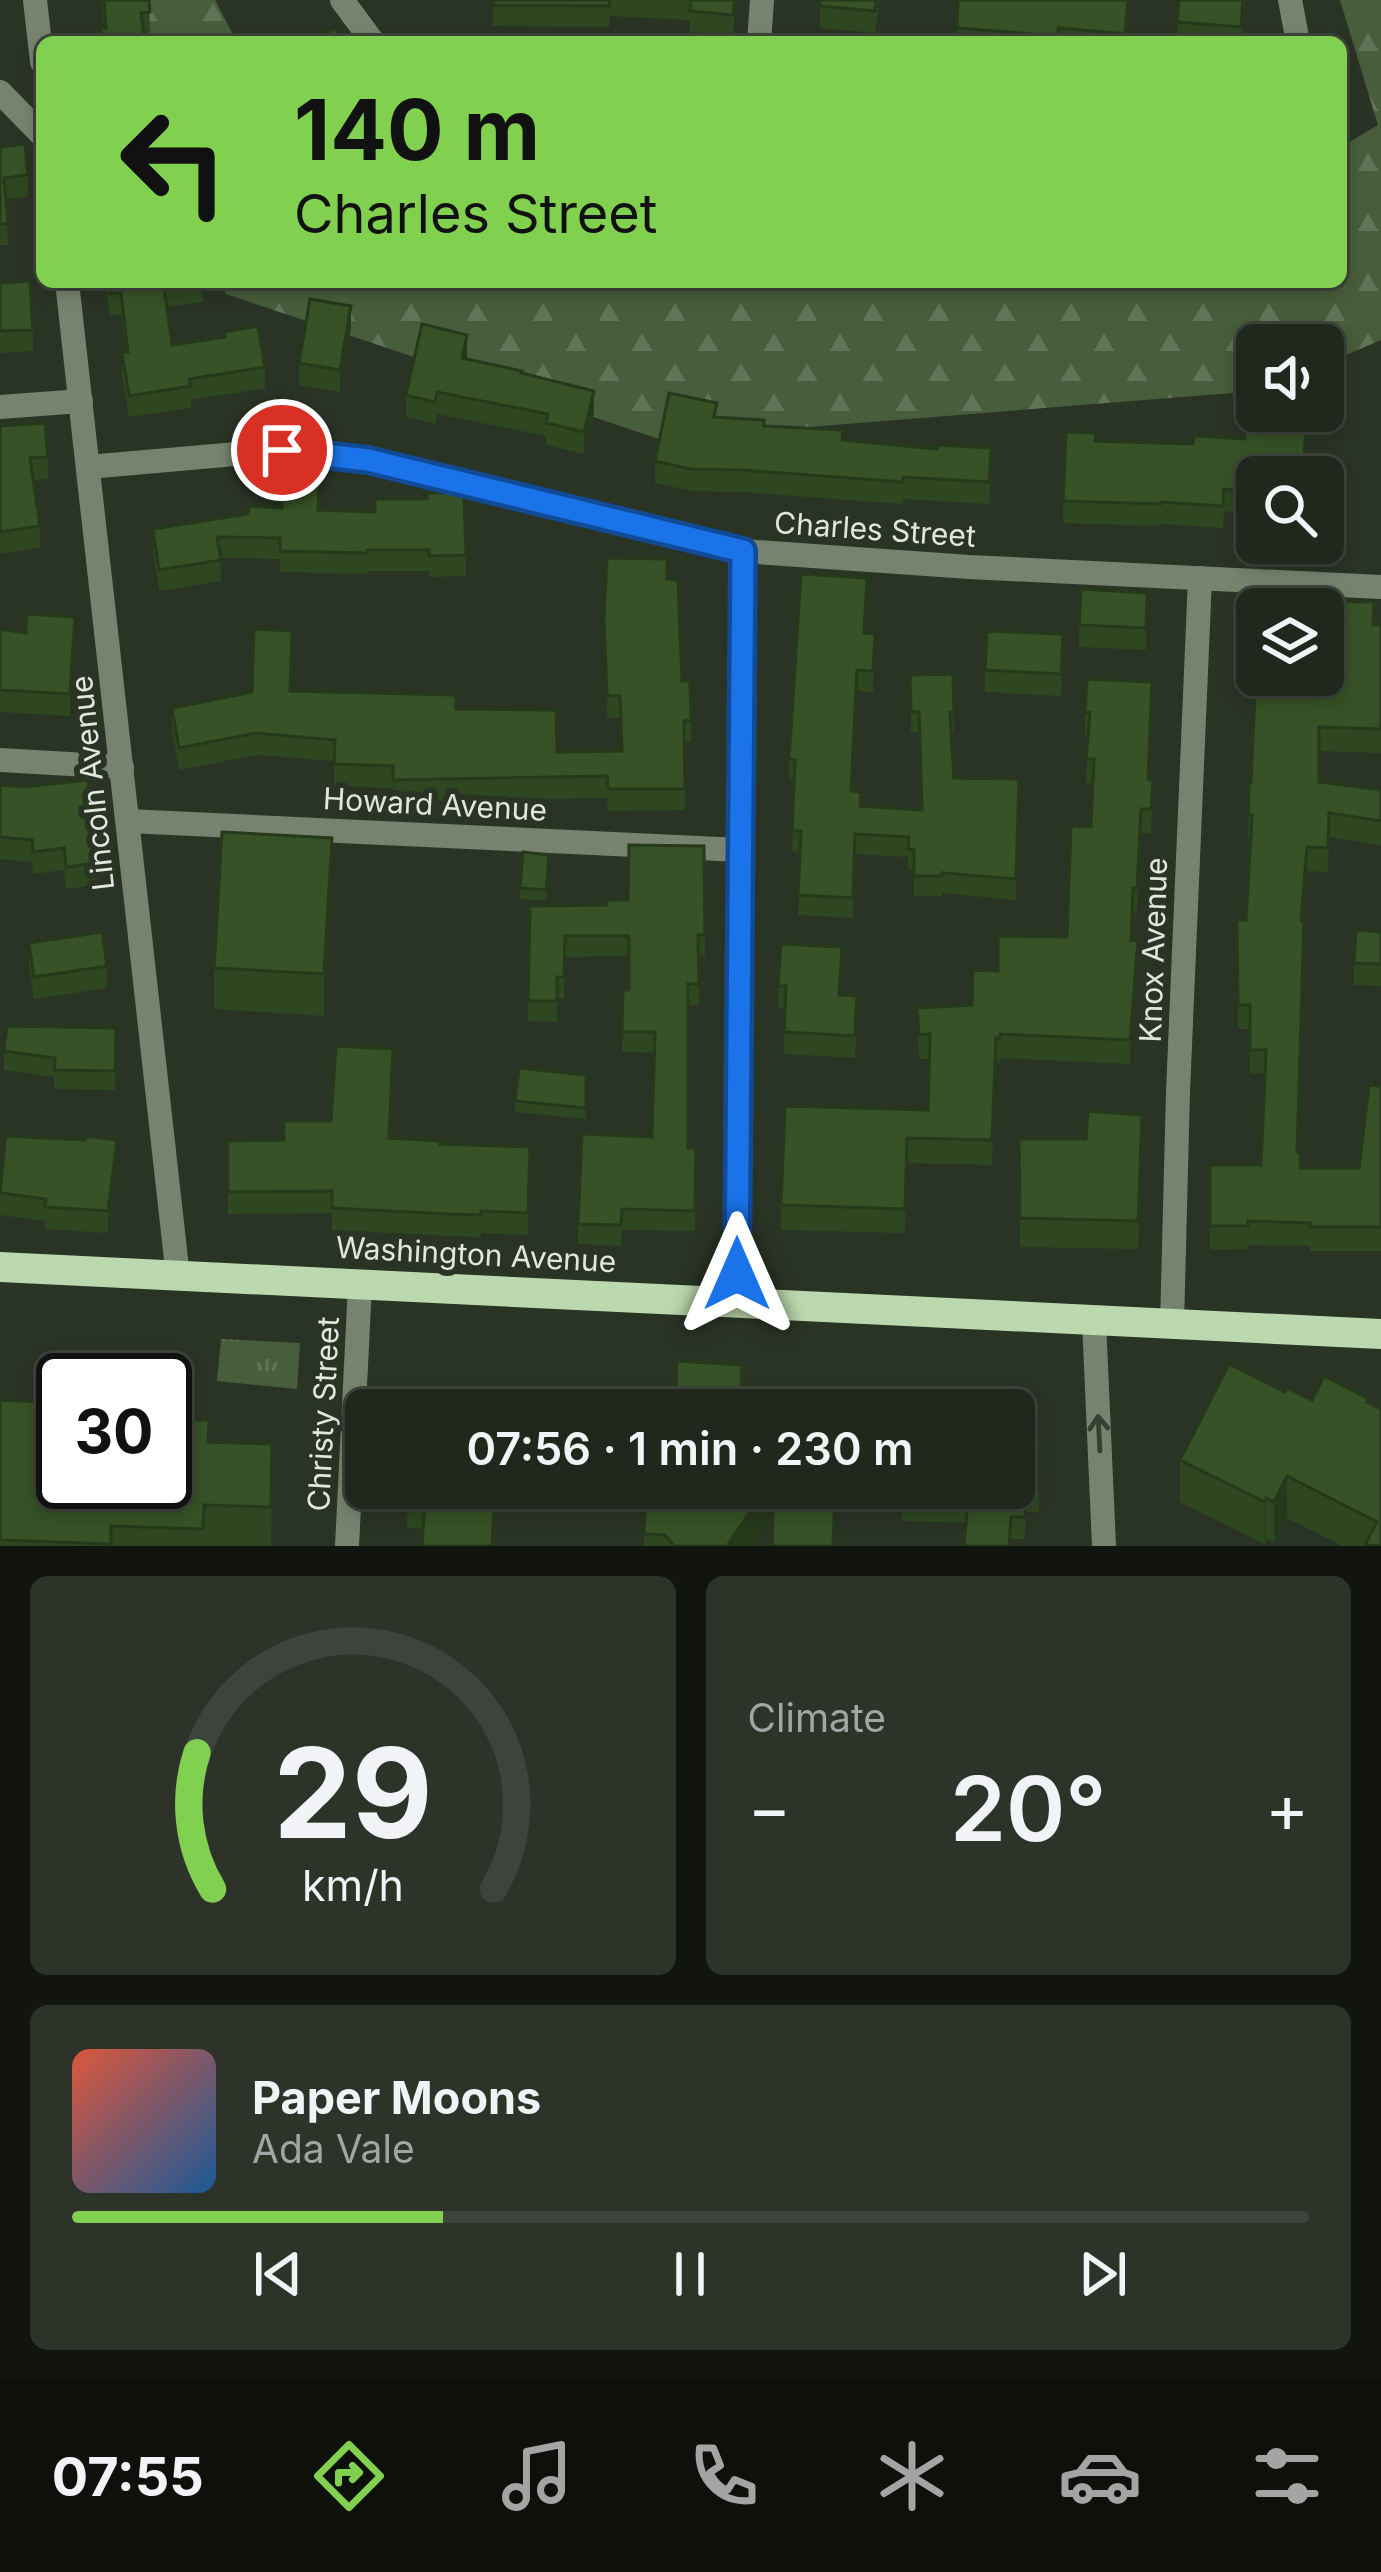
<!DOCTYPE html>
<html lang="en">
<head>
<meta charset="utf-8">
<style>
  body { margin:0; font-family:Inter,sans-serif; background:#2d3329; color:#f1f3f6; height:100vh; display:flex; flex-direction:column; font-size:45px; white-space:nowrap }
  * { box-sizing:border-box; margin:0 }
  p { font-size:39px; color:#a2a5a3 }
  .icon { flex:none; width:66px; height:66px; fill:none; stroke:currentColor; stroke-width:2; stroke-linecap:round; stroke-linejoin:round }
  .map { position:relative; height:1546px; overflow:hidden }
  .side { display:flex; flex-direction:column; gap:30px; padding:30px; background:#12150f; flex:1 }
  .side>* { flex:none }
  .banner { position:absolute; left:36px; top:36px; width:1311px; height:252px; border-radius:18px; box-shadow:0 6px 18px #0003,0 0 0 3px #3d443b; background:#82d04f; color:#111; overflow:hidden }
  .controls { position:absolute; left:1236px; top:324px; display:grid; gap:24px }
  .controls a { display:grid; place-items:center; width:108px; height:108px; border-radius:18px; background:#20271c; box-shadow:0 6px 18px #0003,0 0 0 3px #3d443b; font-size:60px }
  .speed { position:absolute; left:36px; top:1353px; display:flex; gap:24px; font-size:60px; font-weight:700; text-align:center }
  .speed>* { display:grid; place-content:center; width:156px; height:156px; border-radius:50%; background:#20271c; box-shadow:0 6px 18px #0003,0 0 0 3px #3d443b; line-height:1 }
  .speed .limit { border:6px solid #111; border-radius:18px; background:#fff; color:#111 }
  .pin { position:absolute; display:grid; place-items:center; width:102px; height:102px; color:#fff; margin:-51px; border:6px solid #fff; border-radius:50%; box-shadow:0 3px 12px #0007 }
  .me { position:absolute; width:132px; margin:-66px; rotate:0deg; stroke-linejoin:round; filter:drop-shadow(0 0 9px #0008) }
  .turn { display:flex; align-items:center; gap:42px; height:252px; padding:0 60px; font-size:54px }
  .turn .icon { width:156px; height:156px; stroke-width:2.5 }
  .turn b { display:block; font-size:84px; line-height:102px }
  .big { font-size:90px; font-weight:600; line-height:1.1 }
  .side .tile { flex:1; display:flex; flex-direction:column; justify-content:center; gap:18px; min-width:0; padding:0 42px; border-radius:18px; background:#2d3329 }
  .side .dial { align-items:center; gap:0 }
  .dial svg { height:312px; overflow:visible; fill:none; stroke:#3d443b; stroke-width:7; stroke-linecap:round; text-anchor:middle }
  .dial text { fill:#f1f3f6; stroke:none }
  .song { display:flex; align-items:center; gap:36px }
  .cover { width:144px; height:144px; border-radius:18px; background:linear-gradient(135deg,hsl(10 70% 55%),hsl(210 70% 35%)) }
  .played { height:12px; border-radius:6px; background:linear-gradient(90deg,#82d04f 30%,#3d443b 30%) }
  .keys { display:flex; justify-content:space-around; direction:ltr }
  .heat { display:flex; justify-content:space-between; align-items:center; font-size:66px; direction:ltr }
  .side .tiles { flex:1; display:grid; gap:30px; grid-template-columns:1fr 1fr }
  .tile:last-child { grid-column:span 2 }
  .trip { position:absolute; left:345px; top:1389px; width:690px; height:120px; border-radius:18px; background:#20271c; box-shadow:0 6px 18px #0003,0 0 0 3px #3d443b; font-weight:600; line-height:120px; text-align:center }
  .menu { display:flex; height:192px; justify-content:space-around; align-items:center; background:#0d100b; color:#a2a5a3 }
  .menu .icon { width:84px; height:84px }
  .menu .current { color:#82d04f }
  .menu b { font-size:54px; color:#f1f3f6 }
  .map>svg:first-child { display:block }
  .grass { fill:url(#grass-tufts) }
  .forest { fill:url(#forest-firs) }
  .lines { fill:none; stroke-linecap:round; stroke-linejoin:round }
  .minor { stroke:#76846f; stroke-width:24 }
  .primary { stroke:#bcd8ae; stroke-width:30 }
  .wall { fill:#2e4721 }
  .shaded-wall { fill:#26391b }
  .building { fill:#365226; stroke:#26391b; stroke-width:3; fill-rule:evenodd }
  .oneway { stroke:#354030 }
  .route-casing { stroke:#114b97; stroke-width:30 }
  .route { stroke:#1a73e8; stroke-width:21 }
  .labels { text-anchor:middle; stroke-width:12; stroke-linejoin:round; paint-order:stroke }
  .street-label { font-size:30px; fill:#e0e7dd; stroke:#2a3425 }
</style>
</head>
<body>
<div class="map">
<svg width="1381" height="1546" viewBox="0 0 1381 1546">
  <defs>
    <pattern id="grass-tufts" width="24" height="20" patternUnits="userSpaceOnUse" patternTransform="scale(3)"><rect width="24" height="20" fill="#485d3c"/><path d="M3 7l-1-3M5 7V3M7 7l1-3M15 17l-1-3M17 17v-4M19 17l1-3" fill="none" stroke="#627458"/></pattern>
    <pattern id="forest-firs" width="22" height="20" patternUnits="userSpaceOnUse" patternTransform="scale(3)"><rect width="22" height="20" fill="#485d3c"/><path d="M5 1l3.5 6h-7zM16 11l3.5 6h-7z" fill="#627458"/></pattern>
  </defs>
  <rect width="100%" height="100%" fill="#2a3425"/>
  <!-- grass -->
  <polygon class="grass" points="221,1339 300,1343 297,1389 217,1381"/>
  <!-- forest -->
  <g class="forest">
    <polygon points="130,0 215,0 237,42 144,42"/>
    <polygon points="1340,0 1381,0 1381,340 1323,365 1323,345 1257,345 1257,391 659,439 226,294 222,282 1341,282 1341,147 1378,125"/>
  </g>
  <g class="lines">
    <!-- minor -->
    <g class="minor">
      <polyline points="35,0 42,62"/>
      <polyline points="342,0 373,42"/>
      <polyline points="1290,0 1298,42"/>
      <polyline points="759,42 762,0"/>
      <polyline points="0,92 42,135"/>
      <polyline points="67,282 178,1277"/>
      <polyline points="0,407 81,401"/>
      <polyline points="88,467 282,450 368,461 743,551 969,567 1381,587"/>
      <polyline points="0,760 122,767"/>
      <polyline points="128,821 740,850"/>
      <polyline points="737,1303 743,551"/>
      <polyline points="1094,1321 1104,1546"/>
      <polyline points="1172,1325 1178,1092 1200,578"/>
      <polyline points="347,1546 360,1285"/>
    </g>
    <!-- primary -->
    <polyline class="primary" points="0,1267 1381,1334"/>
  </g>
  <!-- wall -->
  <g class="wall">
    <polygon points="101,0 149,0 150,33 144,34 145,42 101,42 101,28 104,28"/>
    <polygon points="493,0 736,0 733,36 690,32 690,20 610,16 609,27 493,26"/>
    <polygon points="820,0 879,0 875,33 820,28"/>
    <polygon points="958,0 1130,0 1126,42 957,42"/>
    <polygon points="1179,0 1245,0 1242,42 1177,42"/>
    <polygon points="0,147 28,175 28,197 6,199 8,245 0,245"/>
    <polygon points="105,282 203,282 203,302 167,307 172,345 265,367 265,388 191,400 191,408 129,417 122,374 122,353 126,352 121,314 110,316"/>
    <polygon points="0,283 33,330 33,351 0,353"/>
    <polygon points="351,328 340,392 299,385 299,363"/>
    <polygon points="467,359 522,373 594,413 584,454 546,445 546,436 437,414 435,424 406,417 406,395"/>
    <polygon points="717,417 991,470 989,504 903,499 903,504 742,492 691,491 655,483 655,461"/>
    <polygon points="0,426 48,457 48,479 34,480 40,526 40,548 0,554"/>
    <polygon points="1095,441 1306,452 1257,477 1257,515 1224,511 1223,528 1161,524 1161,526 1063,523 1063,501"/>
    <polygon points="319,510 466,555 466,576 429,577 429,571 367,571 367,574 280,572 280,559 220,558 221,581 159,591 153,550 153,529"/>
    <polygon points="667,579 682,681 691,720 691,742 684,742 685,810 608,811 607,798 393,802 393,788 334,786 334,761 256,755 179,770 172,730 172,708 252,692 292,653 291,691 456,709 557,752 621,751 620,718 607,718 604,639"/>
    <polygon points="867,598 866,633 875,654 873,692 857,691 852,791 861,806 922,810 919,732 911,732 910,675 953,674 954,732 951,732 954,778 1019,779 1016,900 942,893 942,896 914,896 914,870 908,869 908,857 855,854 853,918 798,915 800,852 792,851 794,780 789,780 789,759"/>
    <polygon points="1237,600 1374,625 1381,624 1381,753 1319,751 1319,782 1381,790 1381,845 1329,837 1328,872 1307,871 1303,921 1298,1152 1300,1168 1359,1168 1381,1086 1381,1251 1310,1251 1310,1246 1248,1245 1248,1249 1210,1250 1210,1165 1261,1165 1265,1073 1250,1074 1250,1029 1238,1029 1237,920 1246,920 1250,838 1248,838 1249,783 1251,783 1255,696 1247,696 1247,650 1237,650"/>
    <polygon points="1147,615 1146,650 1079,647 1079,625"/>
    <polygon points="0,629 75,639 70,716 0,712"/>
    <polygon points="1063,634 1061,696 985,692 985,670"/>
    <polygon points="1152,707 1149,779 1153,780 1151,834 1141,833 1137,913 1133,913 1132,940 1138,965 1130,1064 1000,1058 1000,1063 996,1063 992,1165 907,1163 905,1233 781,1230 781,1205 928,1110 929,1059 919,1059 917,1008 972,1005 998,971 1067,937 1091,827 1093,783 1086,783 1088,736 1085,736 1085,712"/>
    <polygon points="0,785 98,863 98,885 66,889 64,870 33,874 32,862 0,859"/>
    <polygon points="704,846 705,956 699,956 699,1005 688,1005 688,1148 696,1148 695,1231 622,1230 621,1246 578,1244 578,1224 652,1137 654,1053 622,1052 623,990 629,990 629,956 565,957 564,998 557,998 557,1022 528,1021 530,906 607,905 628,900"/>
    <polygon points="549,866 546,901 520,899 520,888"/>
    <polygon points="332,879 324,1016 214,1009 214,968"/>
    <polygon points="1381,932 1381,986 1354,985 1354,963"/>
    <polygon points="29,943 107,966 107,988 34,999 29,965"/>
    <polygon points="778,986 841,995 857,1018 855,1058 784,1054 785,1008 778,1008"/>
    <polygon points="116,1028 115,1090 54,1089 54,1077 4,1070 4,1051"/>
    <polygon points="586,1075 586,1119 515,1112 515,1101"/>
    <polygon points="390,1138 440,1144 530,1147 528,1235 481,1233 481,1237 449,1236 332,1230 332,1213 228,1214 228,1141"/>
    <polygon points="1019,1139 1142,1143 1138,1249 1020,1247"/>
    <polygon points="117,1162 108,1233 45,1229 45,1221 0,1215 0,1186"/>
    <polygon points="1285,1392 1312,1400 1369,1403 1381,1546 1343,1546 1287,1518 1274,1543 1266,1539 1265,1544 1180,1502 1180,1460"/>
    <polygon points="0,1400 63,1482 190,1420 209,1442 272,1485 271,1546 0,1546"/>
    <polygon points="1040,1439 1039,1512 1026,1512 1025,1539 1011,1539 966,1523 902,1521 902,1508 867,1506 867,1488 1014,1488"/>
    <polygon points="408,1488 496,1506 494,1546 422,1546 423,1529 407,1528"/>
    <polygon points="646,1488 836,1488 834,1546 773,1516 753,1546 644,1546"/>
  </g>
  <!-- shaded-wall -->
  <g class="shaded-wall">
    <polygon points="1128,0 1130,0 1125,42 1125,34"/>
    <polygon points="351,306 351,328 340,392 340,370"/>
    <polygon points="467,335 467,357 462,380 462,358"/>
    <polygon points="594,391 594,413 584,454 584,432"/>
    <polygon points="75,617 75,639 70,716 70,694"/>
    <polygon points="332,838 332,879 324,1016 324,974"/>
    <polygon points="1307,847 1307,871 1301,945 1301,921"/>
    <polygon points="1138,941 1138,965 1130,1064 1130,1040"/>
    <polygon points="117,1140 117,1162 108,1233 108,1211"/>
    <polygon points="1287,1476 1287,1518 1274,1543 1274,1502"/>
    <polygon points="496,1488 494,1546 492,1546"/>
    <polygon points="766,1488 775,1488 775,1514 753,1546 727,1546"/>
    <polygon points="1266,1498 1266,1539 1265,1544 1265,1502"/>
  </g>
  <!-- building -->
  <g class="building">
    <polygon points="104,0 149,0 150,12 141,13 145,42 102,42 101,28 106,28"/>
    <polygon points="493,0 610,0 609,6 493,5"/>
    <polygon points="691,0 735,0 733,15 690,11"/>
    <polygon points="820,0 876,0 875,11 820,6"/>
    <polygon points="958,0 1128,0 1125,34 1058,28 1058,36 957,28"/>
    <polygon points="1179,0 1243,0 1241,27 1177,22"/>
    <polygon points="334,28 345,42 315,42"/>
    <polygon points="25,144 28,175 4,178 8,223 0,224 0,147"/>
    <polygon points="30,281 33,330 0,331 0,283"/>
    <polygon points="108,282 193,282 164,286 172,345 225,337 224,332 258,326 265,367 189,379 191,386 129,396 122,353 128,352 121,293 110,294"/>
    <polygon points="310,299 351,306 340,370 299,363"/>
    <polygon points="422,324 467,335 462,358 522,371 521,373 594,391 584,432 546,423 548,414 437,392 435,402 406,395"/>
    <polygon points="669,393 717,403 714,417 764,420 764,426 843,430 842,440 937,449 937,445 991,448 989,482 903,477 903,482 742,470 691,469 655,461"/>
    <polygon points="45,423 48,457 30,458 40,526 0,532 0,426"/>
    <polygon points="1245,424 1306,430 1302,477 1257,477 1257,493 1224,489 1223,506 1161,502 1161,504 1063,501 1066,432 1096,433 1095,441 1193,444 1194,436 1245,439"/>
    <polygon points="283,483 319,484 318,510 375,512 375,499 427,499 427,493 464,492 466,555 429,556 429,550 367,550 367,553 280,551 280,538 217,537 221,560 159,570 153,529 248,514 249,506 282,508"/>
    <polygon points="607,558 667,559 667,579 678,580 682,681 690,681 691,720 684,721 685,789 608,789 607,776 393,780 393,766 334,764 335,740 256,733 179,748 172,708 252,692 254,629 292,631 290,691 456,695 456,709 556,710 557,752 622,751 620,696 607,696 604,617"/>
    <polygon points="801,574 867,578 864,633 875,634 873,671 857,670 851,791 861,792 860,806 922,810 919,712 911,712 910,675 953,674 954,712 950,712 954,778 1019,779 1016,879 942,873 942,876 914,876 914,850 908,849 909,837 855,834 853,898 798,895 801,831 792,831 795,760 789,759"/>
    <polygon points="1081,589 1147,593 1146,628 1079,625"/>
    <path d="M1237,600L1374,602L1373,625L1381,624V729L1319,727V782L1381,790V821L1329,813L1328,848L1307,847L1301,921H1304L1297,1152L1300,1153V1168H1359L1369,1085L1381,1086V1227H1310V1223L1248,1221V1226H1210V1165H1261L1266,1050H1250V1005H1238L1237,920H1246L1252,815H1248L1249,783H1251L1256,672H1247V627H1237ZM1257,609H1323V675H1257Z"/>
    <polygon points="27,614 75,617 70,694 0,690 0,629 26,633"/>
    <polygon points="987,631 1063,634 1061,674 985,670"/>
    <polygon points="1087,679 1152,682 1148,779 1153,780 1151,809 1141,809 1137,888 1133,888 1131,940 1138,941 1130,1040 1000,1034 1000,1039 996,1038 992,1140 907,1138 905,1209 781,1205 785,1106 928,1110 930,1034 919,1035 917,1008 972,1005 973,970 998,971 998,936 1067,937 1071,826 1091,827 1094,759 1086,759 1090,712 1085,712"/>
    <polygon points="88,780 98,863 66,867 64,848 33,852 32,840 0,837 0,785 23,787"/>
    <polygon points="222,832 332,838 324,974 214,968"/>
    <polygon points="629,845 704,846 705,935 698,935 699,984 688,984 688,1148 696,1148 695,1211 622,1209 621,1225 578,1224 582,1134 652,1137 655,1032 622,1032 623,990 629,990 629,936 565,936 564,977 557,977 557,1001 528,1001 530,906 607,905 607,900 628,900"/>
    <polygon points="523,852 549,855 546,890 520,888"/>
    <polygon points="1356,930 1381,932 1381,964 1354,963"/>
    <polygon points="102,932 107,966 34,977 29,943"/>
    <polygon points="781,944 842,947 839,995 857,996 855,1036 784,1032 786,986 778,986"/>
    <polygon points="7,1026 116,1028 115,1071 54,1070 55,1058 4,1051"/>
    <polygon points="336,1046 393,1049 389,1138 441,1141 440,1144 530,1147 528,1213 481,1211 481,1215 449,1214 332,1208 332,1191 228,1192 228,1141 284,1140 284,1121 331,1121"/>
    <polygon points="519,1068 586,1075 586,1108 515,1101"/>
    <polygon points="1088,1111 1142,1115 1138,1221 1020,1218 1019,1139 1086,1139"/>
    <polygon points="6,1136 85,1140 85,1136 117,1140 108,1211 45,1207 46,1199 0,1193"/>
    <polygon points="677,1361 742,1365 740,1410 675,1410"/>
    <polygon points="1229,1364 1285,1392 1287,1388 1312,1400 1324,1376 1369,1399 1367,1402 1381,1409 1381,1546 1365,1545 1377,1522 1287,1476 1274,1502 1266,1498 1265,1502 1180,1460"/>
    <polygon points="0,1400 63,1403 63,1482 165,1482 165,1404 190,1405 189,1420 209,1420 208,1442 272,1444 271,1507 204,1505 203,1529 111,1526 111,1544 0,1540"/>
    <polygon points="1014,1438 1040,1439 1039,1490 1026,1490 1025,1517 1011,1517 1009,1546 964,1546 968,1501 902,1499 903,1488 1014,1488"/>
    <polygon points="408,1488 495,1488 492,1546 422,1546 425,1497 407,1495"/>
    <polygon points="646,1488 766,1488 727,1546 674,1546 665,1535 644,1534"/>
    <polygon points="774,1488 835,1488 833,1546 772,1546"/>
  </g>
  <!-- one-way arrows -->
  <defs><path id="oneway-shaft" d="M-6 0H5M1.5-3L5.5 0L1.5 3" fill="none" stroke-width="1.6" stroke-linecap="round" stroke-linejoin="round" transform="scale(3)"/></defs>
  <use class="oneway" href="#oneway-shaft" transform="translate(1099 1433) rotate(-93)"/>
  <g class="lines">
    <!-- route casing -->
    <g class="route-casing">
      <polyline id="route" points="282,450 368,460 743,551 737,1274"/>
    </g>
    <!-- route -->
    <use href="#route" class="route"/>
  </g>
  <g class="labels">
    <!-- street labels -->
    <g class="street-label">
      <text transform="translate(875 530) rotate(4)" y="10">Charles Street</text>
      <text transform="translate(93 783) rotate(-96)" y="10">Lincoln Avenue</text>
      <text transform="translate(435 805) rotate(3)" y="10">Howard Avenue</text>
      <text transform="translate(1154 950) rotate(-88)" y="10">Knox Avenue</text>
      <text transform="translate(476 1255) rotate(3)" y="10">Washington Avenue</text>
      <text transform="translate(324 1414) rotate(-87)" y="10">Christy Street</text>
    </g>
  </g>
</svg>
<div class="controls">
<a><svg class="icon" aria-label="sound" viewBox="0 0 24 24"><path d="M4 9h4l5-4v14l-5-4H4zM17 9q2 3 0 6"/></svg></a>
<a><svg class="icon" aria-label="search" viewBox="0 0 24 24"><circle cx="10" cy="10" r="6"/><path d="M15 15l6 6"/></svg></a>
<a><svg class="icon" aria-label="layers" viewBox="0 0 24 24"><path d="M12 4l9 5-9 5-9-5zM3 14l9 5 9-5"/></svg></a>
</div>
<div class="speed"><div class="limit">30</div></div>
<div class="pin" style="left:282px;top:450px;background:#d93025"><svg class="icon" aria-label="arrive" viewBox="0 0 24 24"><path d="M6 21V4h12l-3 4 3 4H6"/></svg></div>
<svg class="me" style="left:737px;top:1274px" viewBox="-20 -20 40 40"><path d="M0-17L14 15 0 8-14 15z" fill="#1a73e8" stroke="#fff" stroke-width="4"/></svg>
<div class="trip">07:56 · 1 min · 230 m</div>
<div class="banner">
<div class="turn"><svg class="icon" aria-label="left" viewBox="0 0 24 24"><path d="M17 20v-9H6M10 6l-5 5 5 5"/></svg><div><b>140 m</b>Charles Street</div></div>
</div>
</div>
<section class="side">
<div class="tiles">
<div class="tile dial"><svg viewBox="0 0 100 80">
<path d="M14 69A42 42 0 1 1 86 69"/>
<path d="M14 69A42 42 0 0 1 10 34" stroke="#82d04f"/>
<text x="50" y="56" font-size="32" font-weight="700">29</text>
<text x="50" y="72" font-size="11">km/h</text>
</svg></div>
<div class="tile"><p>Climate</p>
<div class="heat"><a>−</a><b class="big">20°</b><a>+</a></div>
</div>
<div class="tile">
<div class="song"><i class="cover"></i><div><b>Paper Moons</b><p>Ada Vale</p></div></div>
<div class="played"></div>
<div class="keys"><svg class="icon" aria-label="previous" viewBox="0 0 24 24"><path d="M18 5L8 12l10 7zM5 5v14"/></svg><svg class="icon" aria-label="pause" viewBox="0 0 24 24"><path d="M8 5v14M16 5v14"/></svg><svg class="icon" aria-label="next" viewBox="0 0 24 24"><path d="M6 5l10 7-10 7zM19 5v14"/></svg></div>
</div>
</div>
</section>
<nav class="menu">
<b>07:55</b>
<svg class="icon current" aria-label="directions" viewBox="0 0 24 24"><path d="M12 3l9 9-9 9-9-9zM9 14v-3h6M13 9l2 2-2 2"/></svg>
<svg class="icon" aria-label="music" viewBox="0 0 24 24"><path d="M9 18V5l10-2v13"/><circle cx="6" cy="18" r="3"/><circle cx="16" cy="16" r="3"/></svg>
<svg class="icon" aria-label="phone" viewBox="0 0 24 24"><path d="M5 4h4l2 5-3 2q2 4 5 5l2-3 5 2v4C11 20 4 13 5 4z"/></svg>
<svg class="icon" aria-label="climate" viewBox="0 0 24 24"><path d="M12 3v18M4 7l16 10M4 17L20 7"/></svg>
<svg class="icon" aria-label="car" viewBox="0 0 24 24"><path d="M5 17H2v-5l4-1 3-4h7l3 4 3 1v5h-3M9 17h6M6 11h13"/><circle cx="7" cy="17" r="2"/><circle cx="17" cy="17" r="2"/></svg>
<svg class="icon" aria-label="filters" viewBox="0 0 24 24"><path d="M4 7h16M4 17h16"/><circle cx="9" cy="7" r="2"/><circle cx="15" cy="17" r="2"/></svg>
</nav>
</body>
</html>
